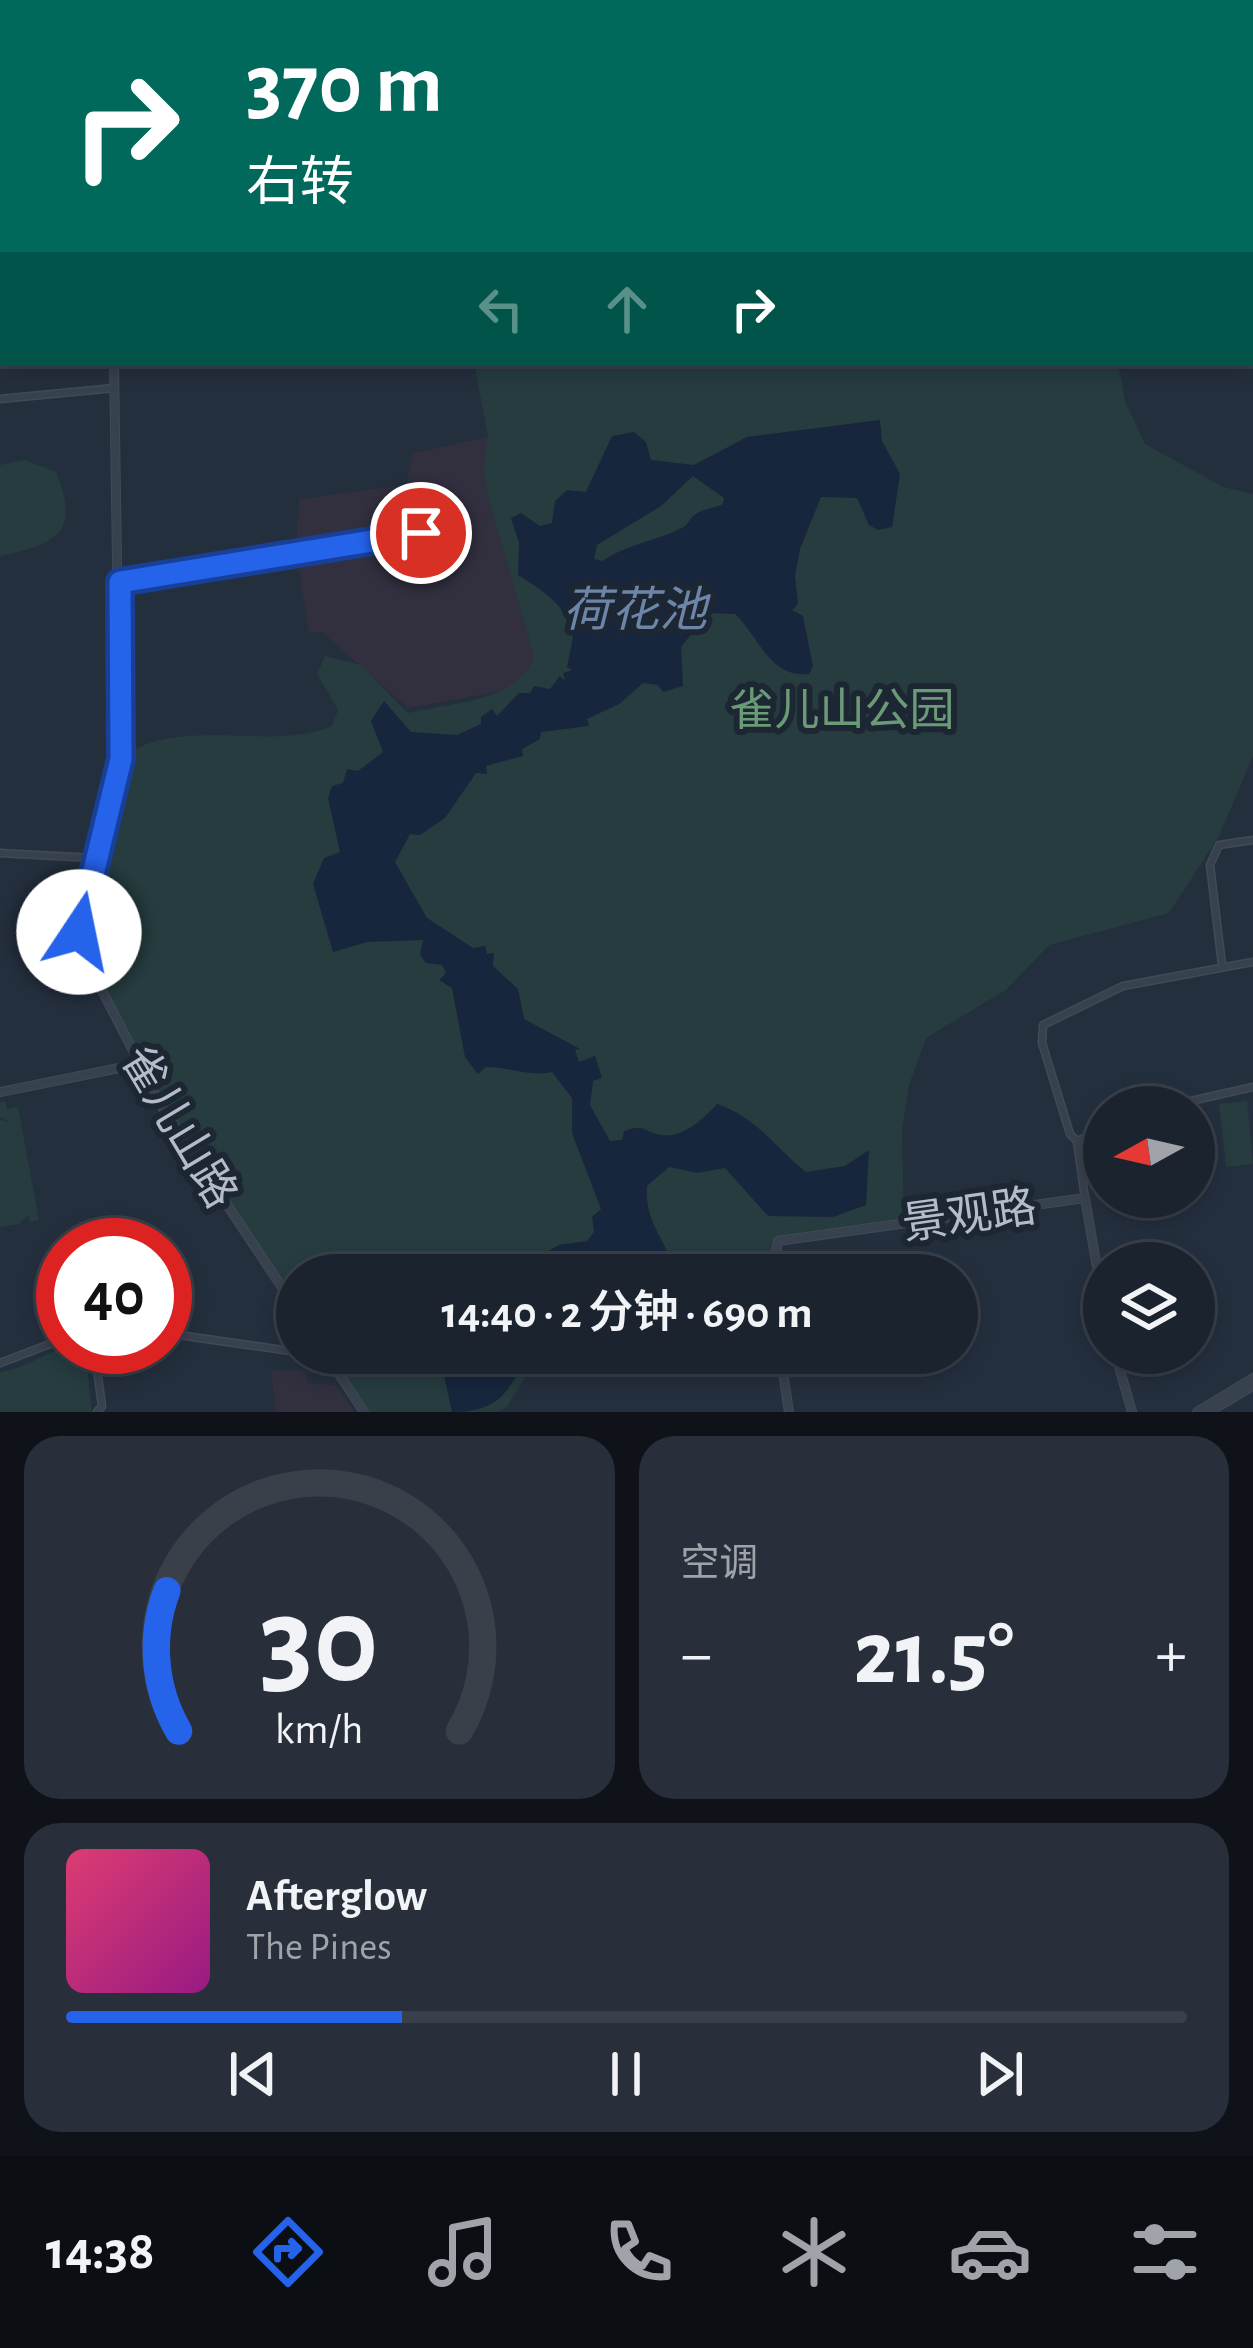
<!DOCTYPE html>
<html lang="zh">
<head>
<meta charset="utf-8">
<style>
  body { margin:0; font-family:"Alegreya Sans","Noto Sans SC",sans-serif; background:#282f3a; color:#f1f3f6; height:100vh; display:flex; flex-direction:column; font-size:45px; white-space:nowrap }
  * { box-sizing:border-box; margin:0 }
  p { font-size:39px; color:#a0a4aa }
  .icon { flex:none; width:66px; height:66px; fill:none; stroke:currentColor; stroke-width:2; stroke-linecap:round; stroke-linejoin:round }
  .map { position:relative; height:1412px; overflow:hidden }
  .sheet { display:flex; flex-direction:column; gap:24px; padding:24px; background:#0f1319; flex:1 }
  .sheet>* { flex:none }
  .banner { position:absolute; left:0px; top:0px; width:1254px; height:366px; box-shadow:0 6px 18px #0003,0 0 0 3px #39404a; background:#00695c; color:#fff; overflow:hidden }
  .needle { width:78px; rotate:262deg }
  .buttons { position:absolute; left:1083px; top:1086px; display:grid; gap:24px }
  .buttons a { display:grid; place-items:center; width:132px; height:132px; border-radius:50%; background:#1b232e; box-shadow:0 6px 18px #0003,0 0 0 3px #39404a; font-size:60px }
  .speed { position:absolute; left:36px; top:1218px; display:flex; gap:24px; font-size:60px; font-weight:700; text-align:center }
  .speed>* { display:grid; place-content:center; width:156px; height:156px; border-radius:50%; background:#1b232e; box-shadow:0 6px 18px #0003,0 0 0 3px #39404a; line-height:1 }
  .speed .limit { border:18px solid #d22; background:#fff; color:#111 }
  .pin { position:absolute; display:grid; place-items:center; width:102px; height:102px; color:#fff; margin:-51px; border:6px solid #fff; border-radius:50%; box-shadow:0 3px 12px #0007 }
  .me { position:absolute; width:132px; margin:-66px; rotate:11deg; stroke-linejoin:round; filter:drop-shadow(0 0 9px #0008) }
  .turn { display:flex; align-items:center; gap:42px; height:252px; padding:0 48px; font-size:54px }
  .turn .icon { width:156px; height:156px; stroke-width:2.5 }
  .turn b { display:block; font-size:84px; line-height:102px }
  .lanes { display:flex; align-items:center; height:114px; padding:0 48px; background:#0003; justify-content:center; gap:60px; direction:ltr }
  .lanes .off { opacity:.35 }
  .big { font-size:90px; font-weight:600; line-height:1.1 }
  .sheet .tile { flex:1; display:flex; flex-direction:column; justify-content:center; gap:18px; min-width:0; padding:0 42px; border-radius:36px; background:#282f3a }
  .sheet .dial { align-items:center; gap:0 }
  .dial svg { height:312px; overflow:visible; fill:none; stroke:#39404a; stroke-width:7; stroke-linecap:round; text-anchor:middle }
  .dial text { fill:#f1f3f6; stroke:none }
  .song { display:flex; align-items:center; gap:36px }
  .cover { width:144px; height:144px; border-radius:18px; background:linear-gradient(135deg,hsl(340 70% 55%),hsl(310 70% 35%)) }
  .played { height:12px; border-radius:6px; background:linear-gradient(90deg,#2563eb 30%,#39404a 30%) }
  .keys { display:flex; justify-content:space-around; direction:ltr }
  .heat { display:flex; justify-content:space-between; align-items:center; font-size:66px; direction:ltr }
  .sheet .tiles { flex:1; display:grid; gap:24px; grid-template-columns:1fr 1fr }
  .tile:last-child { grid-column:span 2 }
  .trip { position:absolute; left:276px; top:1254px; width:702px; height:120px; border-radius:60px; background:#1b232e; box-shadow:0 6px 18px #0003,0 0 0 3px #39404a; font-weight:600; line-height:120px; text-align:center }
  .tabs { display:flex; height:192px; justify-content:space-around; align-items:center; background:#0b0e12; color:#a0a4aa }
  .tabs .icon { width:84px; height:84px }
  .tabs .selected { color:#2563eb }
  .tabs b { font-size:54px; color:#f1f3f6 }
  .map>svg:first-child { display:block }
  .medical { fill:#32303f }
  .green { fill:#263c3f }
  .water { fill:#17263c; fill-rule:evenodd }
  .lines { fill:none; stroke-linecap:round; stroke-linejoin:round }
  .minor-casing { stroke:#414a57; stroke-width:9 }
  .tertiary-casing { stroke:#414a57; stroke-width:10 }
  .secondary-casing { stroke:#414a57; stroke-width:12 }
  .primary-casing { stroke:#414a57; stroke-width:14 }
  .trunk-casing { stroke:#434c59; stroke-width:15 }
  .minor { stroke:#38414e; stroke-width:6 }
  .tertiary { stroke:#38414e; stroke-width:8 }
  .secondary { stroke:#465061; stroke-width:9 }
  .primary { stroke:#56606e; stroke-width:10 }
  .trunk { stroke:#656462; stroke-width:12 }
  .rail { stroke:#5a6575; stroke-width:3; stroke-dasharray:12 12; stroke-linecap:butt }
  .route-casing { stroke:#184099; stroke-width:30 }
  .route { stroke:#2563eb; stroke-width:21 }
  .labels { text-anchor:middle; stroke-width:12; stroke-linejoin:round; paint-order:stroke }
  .park-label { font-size:45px; fill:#6b9a76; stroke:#1d2633 }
  .street-label { font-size:45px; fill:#b4bcc9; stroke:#1d2633 }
  .water-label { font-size:48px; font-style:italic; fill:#6d86a8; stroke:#1d2633 }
</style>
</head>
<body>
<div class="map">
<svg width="1253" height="1412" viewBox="0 0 1253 1412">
  <rect width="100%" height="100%" fill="#242f3e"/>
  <!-- medical -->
  <g class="medical">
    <polygon points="488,437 483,466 488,496 534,656 528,674 502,691 408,708 322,632 309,632 296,551 299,499 406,485 413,453"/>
    <polygon points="305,1370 308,1383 336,1385 355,1412 276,1412 271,1371"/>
  </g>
  <!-- green -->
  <g class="green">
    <path d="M474,363H1118L1125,401L1145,444L1223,487L1253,494V756L1219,836L1169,913L1049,945L1006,990L926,1038L909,1085L902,1129L904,1222L779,1240L773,1275H297V1303L208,1179L98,976L81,930L122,760C170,713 274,753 332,726L338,710L317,674L325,656L361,665L408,713C449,703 520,702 534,656L488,496L483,466L488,437Z"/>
    <path d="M25,460L56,472C81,533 56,544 0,556V465Z"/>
    <polygon points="5,1101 7,1109 18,1107 39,1220 30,1222 28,1215 19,1224 0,1227 0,1120 11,1123 0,1117 0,1102"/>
    <polygon points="1247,1101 1253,1164 1226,1167 1219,1104"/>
    <path d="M85,1347L92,1412H0V1372C36,1367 42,1347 85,1347Z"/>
    <polygon points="329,1353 540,1353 507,1407 497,1412 369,1412"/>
  </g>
  <!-- water -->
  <g class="water">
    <path d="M880,420L882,441L900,474L892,527L878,530L869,525L857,498L821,497L800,549L795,576L798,604L792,610L803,616L813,666L809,674C769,678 759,636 735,614L708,613L681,647L683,686L663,692L658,685L643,683L619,704L587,719L589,726L541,732L540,739L522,749L523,756L486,766L487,774L476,773L445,818L420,835L410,834L395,862L427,918L473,948L485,946L487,954L494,953L493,966L518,989L524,1019L580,1049L575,1050L579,1062L595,1056L602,1078L593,1081L590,1105L610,1141L622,1140L624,1131C641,1126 639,1127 653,1133C679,1143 702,1120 717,1104C758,1118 773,1146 806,1172L845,1166L869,1150L866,1205L833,1217L768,1216L725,1168L697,1173L669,1167L647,1186C644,1225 669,1241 674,1275H508L559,1245L587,1241L594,1232L592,1217L601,1209L572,1133V1098L552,1072C529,1077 510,1067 486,1067L478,1074L465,1057L452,988L439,980L446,973L442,965L426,963L420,955L423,940L367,942L333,952L313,884L324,858L340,852L328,798L332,786L343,783L347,769L358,771L383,752L371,721L384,701L411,732L457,735L481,724V717L492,709L497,716L519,693H530L534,686L550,689L560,676L565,681L563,673L572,670L567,667L577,617L566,618C559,600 534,585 518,575L519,543L511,518L521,513L540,526L552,523L555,501L567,490L586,492L612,436L634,432L646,442L651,460L694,465L747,437ZM693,476L724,498L723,504C715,508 703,509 696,514C690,517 688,525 682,528C656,541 628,544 602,561L594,559L597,545L661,506Z"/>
    <path d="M456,1353H528C509,1392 499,1412 452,1412L443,1371Z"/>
  </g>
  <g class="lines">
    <!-- minor casing -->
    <g class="minor-casing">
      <g id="minor">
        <polyline points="267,0 270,3"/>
        <polyline points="0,337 3,336"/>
        <polyline points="0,399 114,388"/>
        <polyline points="120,582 421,533"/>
        <polyline points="0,853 93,858"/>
        <polyline points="1222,965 1210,865 1219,845 1253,840"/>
        <polyline points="1164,1107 1253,1087"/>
        <polyline points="1077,1141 1104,1130"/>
        <polyline points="1085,1198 1077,1141 1070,1134 1042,1043 1043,1025 1123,986 1253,962"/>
        <polyline points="75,1230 77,1245"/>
        <polyline points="165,1333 297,1352"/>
        <polyline points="94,1347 102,1406 97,1412"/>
        <polyline points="304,1353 336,1372"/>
        <polyline points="0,1363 63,1339"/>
      </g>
    </g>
    <!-- tertiary casing -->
    <g class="tertiary-casing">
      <g id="tertiary">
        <polyline points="114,363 120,759 79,932 95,977 162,1107 297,1310"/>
        <polyline points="0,1092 139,1064"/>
        <polyline points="773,1275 778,1241 1085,1198 1104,1308"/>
        <polyline points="325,1353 364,1412"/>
        <polyline points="780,1353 789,1412"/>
        <polyline points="1115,1353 1132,1412"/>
        <polyline points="1197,1412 1253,1378"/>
        <polyline points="1209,1412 1253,1386"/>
      </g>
    </g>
    <!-- secondary casing -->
    <g class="secondary-casing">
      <polyline id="secondary" points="811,0 811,3"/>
    </g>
    <!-- primary casing -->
    <g class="primary-casing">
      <g id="primary">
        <polyline points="1251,43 1253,41"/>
        <polyline points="1251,61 1253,60"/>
        <polyline points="1251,82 1253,81"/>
        <polyline points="1251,146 1253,147"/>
        <polyline points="1251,158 1253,158"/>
        <polyline points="1251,168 1253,169"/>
      </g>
    </g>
    <!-- trunk casing -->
    <g class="trunk-casing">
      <g id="trunk">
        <polyline points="12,0 13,3"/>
        <polyline points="1251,29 1253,26"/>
        <polyline points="0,41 3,50"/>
        <polyline points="1251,69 1253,69"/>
        <polyline points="0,163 3,163"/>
        <polyline points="0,180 3,180"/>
      </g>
    </g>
    <!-- minor -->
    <use href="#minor" class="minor"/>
    <!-- tertiary -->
    <use href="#tertiary" class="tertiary"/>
    <!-- secondary -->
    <use href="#secondary" class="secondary"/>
    <!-- primary -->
    <use href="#primary" class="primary"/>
    <!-- trunk -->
    <use href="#trunk" class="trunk"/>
    <!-- rail -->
    <g class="rail">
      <polyline points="1251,180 1253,180"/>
      <polyline points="0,266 3,266"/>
    </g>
  </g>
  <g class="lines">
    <!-- route casing -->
    <g class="route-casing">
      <polyline id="route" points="79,932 121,759 120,582 421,533"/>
    </g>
    <!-- route -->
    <use href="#route" class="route"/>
  </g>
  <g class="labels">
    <!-- park labels -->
    <g class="park-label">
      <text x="842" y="725">雀儿山公园</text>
    </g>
    <!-- street labels -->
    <g class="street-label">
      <text transform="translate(180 1126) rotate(59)" y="16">雀儿山路</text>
      <text transform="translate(969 1214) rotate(-8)" y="16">景观路</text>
    </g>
    <!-- water labels -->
    <g class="water-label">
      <text x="635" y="626">荷花池</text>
    </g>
  </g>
</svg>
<div class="buttons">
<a><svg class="needle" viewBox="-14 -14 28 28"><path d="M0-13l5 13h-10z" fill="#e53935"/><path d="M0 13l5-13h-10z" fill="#a0a4aa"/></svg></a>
<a><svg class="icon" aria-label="layers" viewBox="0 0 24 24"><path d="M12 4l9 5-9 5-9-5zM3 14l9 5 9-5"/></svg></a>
</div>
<div class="speed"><div class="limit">40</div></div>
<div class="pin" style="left:421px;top:533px;background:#d93025"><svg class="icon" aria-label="arrive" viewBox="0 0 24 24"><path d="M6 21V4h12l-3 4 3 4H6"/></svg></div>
<svg class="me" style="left:79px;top:932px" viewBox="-20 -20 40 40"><circle r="19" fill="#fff"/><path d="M0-13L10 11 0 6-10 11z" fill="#2563eb"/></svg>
<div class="trip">14:40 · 2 分钟 · 690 m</div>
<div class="banner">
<div class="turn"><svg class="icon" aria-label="right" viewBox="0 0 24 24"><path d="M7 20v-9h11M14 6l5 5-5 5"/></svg><div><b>370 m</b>右转</div></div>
<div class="lanes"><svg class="icon off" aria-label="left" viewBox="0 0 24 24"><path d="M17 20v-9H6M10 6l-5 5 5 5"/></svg><svg class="icon off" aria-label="ahead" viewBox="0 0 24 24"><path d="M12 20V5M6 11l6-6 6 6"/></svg><svg class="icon" aria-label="right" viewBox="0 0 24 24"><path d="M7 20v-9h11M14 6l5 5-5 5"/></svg></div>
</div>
</div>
<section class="sheet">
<div class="tiles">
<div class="tile dial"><svg viewBox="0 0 100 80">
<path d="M14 69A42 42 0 1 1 86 69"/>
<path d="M14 69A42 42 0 0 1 11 33" stroke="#2563eb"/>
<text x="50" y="56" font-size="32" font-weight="700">30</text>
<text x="50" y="72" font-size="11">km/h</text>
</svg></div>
<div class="tile"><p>空调</p>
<div class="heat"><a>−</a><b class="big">21.5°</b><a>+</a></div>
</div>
<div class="tile">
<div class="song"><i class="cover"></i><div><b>Afterglow</b><p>The Pines</p></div></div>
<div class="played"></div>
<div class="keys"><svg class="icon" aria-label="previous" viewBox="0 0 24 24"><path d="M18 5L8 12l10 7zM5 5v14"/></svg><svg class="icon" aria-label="pause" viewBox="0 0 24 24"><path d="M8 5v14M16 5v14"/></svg><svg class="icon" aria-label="next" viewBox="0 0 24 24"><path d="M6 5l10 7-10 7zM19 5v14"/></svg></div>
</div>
</div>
</section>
<nav class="tabs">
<b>14:38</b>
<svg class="icon selected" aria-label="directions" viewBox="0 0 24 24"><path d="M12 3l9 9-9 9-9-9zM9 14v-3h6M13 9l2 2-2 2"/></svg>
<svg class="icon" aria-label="music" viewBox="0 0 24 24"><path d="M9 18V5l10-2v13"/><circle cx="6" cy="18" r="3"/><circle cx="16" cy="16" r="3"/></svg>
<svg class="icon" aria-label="phone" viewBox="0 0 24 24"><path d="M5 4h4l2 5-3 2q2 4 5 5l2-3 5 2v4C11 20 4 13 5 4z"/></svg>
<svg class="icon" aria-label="climate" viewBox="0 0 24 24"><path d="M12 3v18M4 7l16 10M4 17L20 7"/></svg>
<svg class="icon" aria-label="car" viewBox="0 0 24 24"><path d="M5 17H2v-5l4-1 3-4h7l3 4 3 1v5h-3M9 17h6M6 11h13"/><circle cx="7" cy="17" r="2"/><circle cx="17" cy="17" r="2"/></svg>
<svg class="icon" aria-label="filters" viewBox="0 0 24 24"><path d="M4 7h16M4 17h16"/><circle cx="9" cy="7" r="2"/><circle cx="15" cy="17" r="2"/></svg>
</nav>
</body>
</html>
